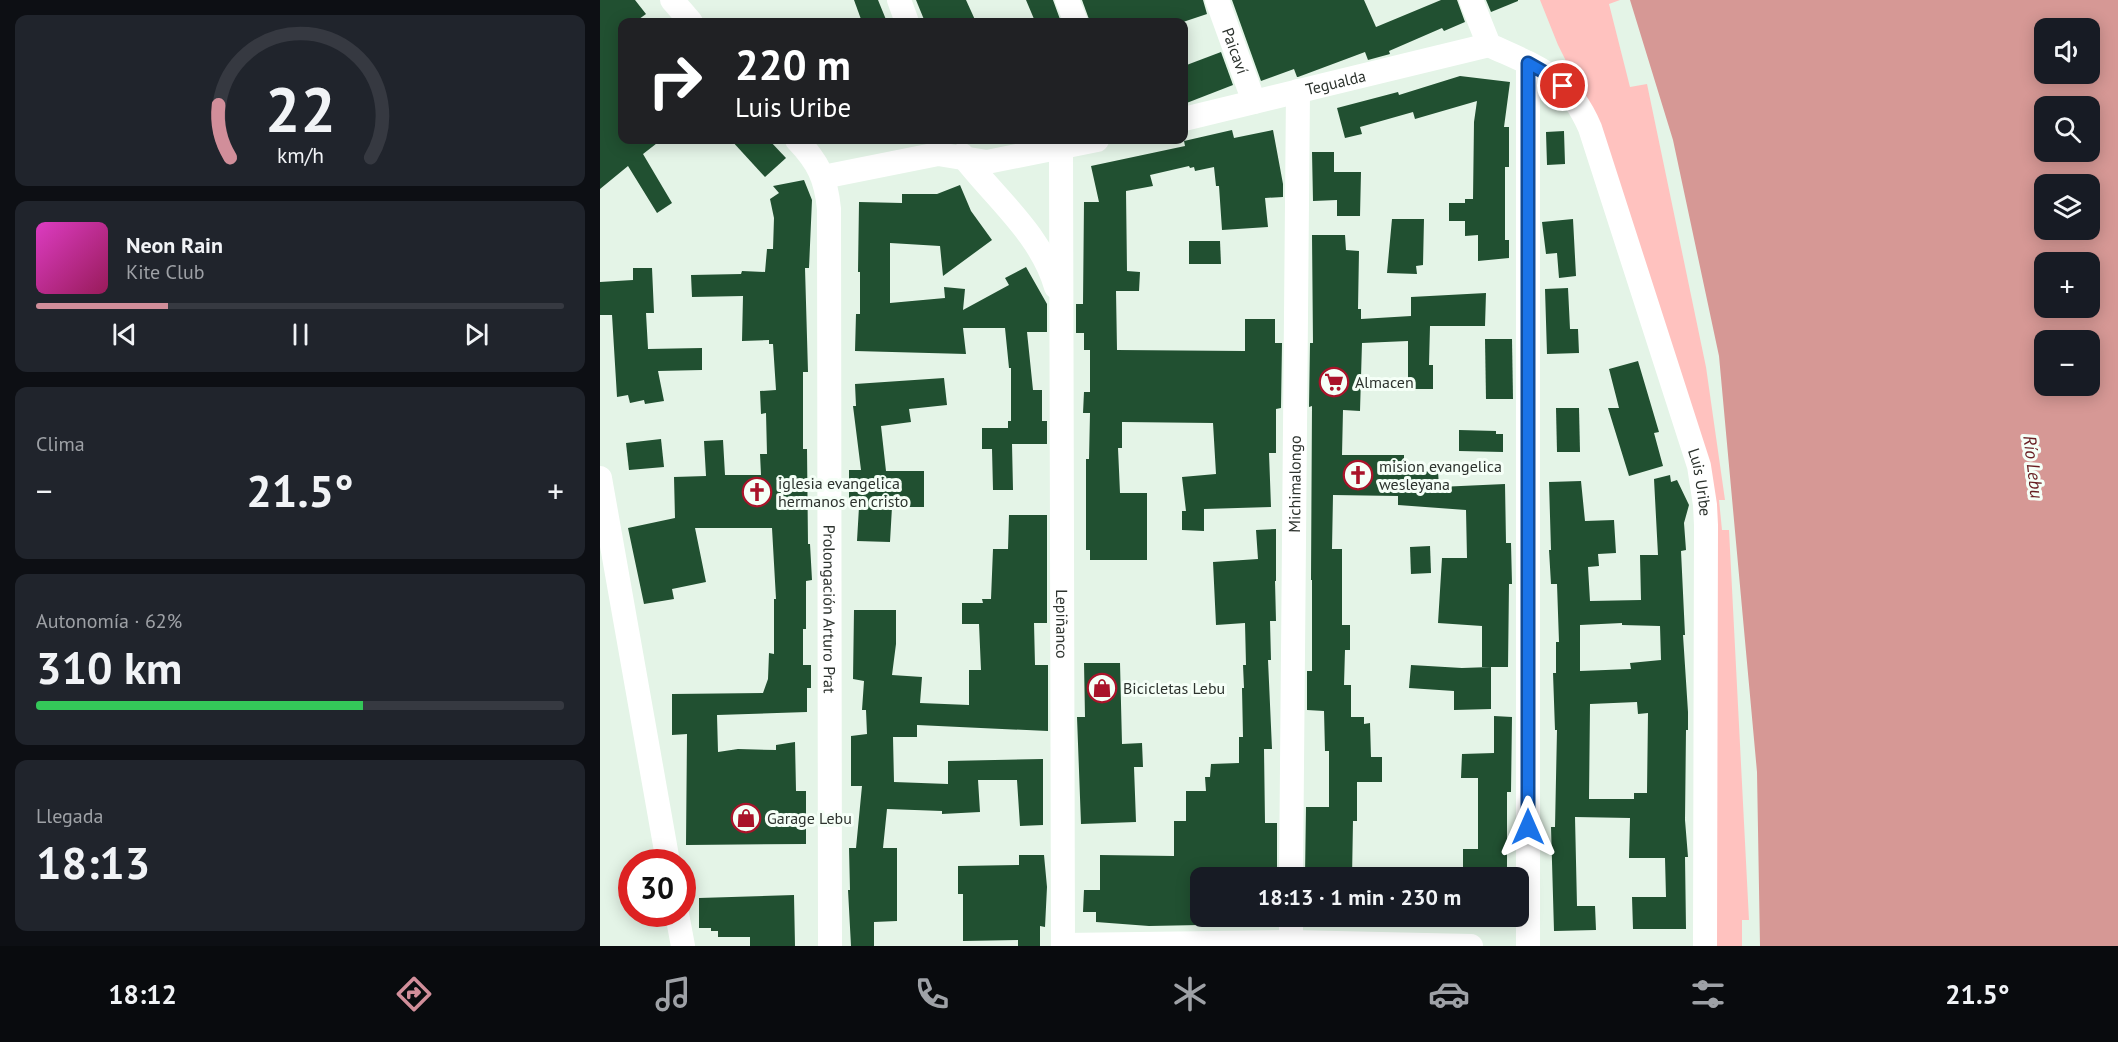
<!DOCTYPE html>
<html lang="es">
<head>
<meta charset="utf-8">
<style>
  body { margin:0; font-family:"PT Sans",sans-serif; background:#20242c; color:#f1f3f6; height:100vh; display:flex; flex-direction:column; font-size:22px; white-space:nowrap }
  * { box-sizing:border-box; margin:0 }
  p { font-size:20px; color:#9ea1a6 }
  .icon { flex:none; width:33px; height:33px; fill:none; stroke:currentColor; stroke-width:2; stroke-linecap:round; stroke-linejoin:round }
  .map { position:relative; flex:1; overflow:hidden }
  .sheet { display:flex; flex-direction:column; gap:15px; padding:15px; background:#0d0f14; width:600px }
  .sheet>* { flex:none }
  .banner { position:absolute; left:18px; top:18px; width:570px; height:126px; border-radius:12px; box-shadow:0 3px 15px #0003; background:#202124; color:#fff; overflow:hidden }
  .fabs { position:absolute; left:1434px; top:18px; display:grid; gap:12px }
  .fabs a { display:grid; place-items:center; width:66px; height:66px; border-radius:12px; background:#171b24; box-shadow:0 3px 15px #0003; font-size:30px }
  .speed { position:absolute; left:18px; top:849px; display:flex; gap:12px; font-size:30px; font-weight:700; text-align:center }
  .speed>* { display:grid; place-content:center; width:78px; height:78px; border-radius:50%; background:#171b24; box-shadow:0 3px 15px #0003; line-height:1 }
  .speed .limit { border:9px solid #d22; background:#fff; color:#111 }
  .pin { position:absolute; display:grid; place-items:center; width:51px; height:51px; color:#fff; margin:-26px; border:3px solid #fff; border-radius:50%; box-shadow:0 2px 6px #0007 }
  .me { position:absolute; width:66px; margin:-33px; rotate:0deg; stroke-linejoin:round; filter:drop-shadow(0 0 4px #0008) }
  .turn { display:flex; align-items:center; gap:21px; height:126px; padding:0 18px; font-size:27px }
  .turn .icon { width:78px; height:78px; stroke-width:2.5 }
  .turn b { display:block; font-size:42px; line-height:51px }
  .big { font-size:45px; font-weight:800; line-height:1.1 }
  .sheet .card { flex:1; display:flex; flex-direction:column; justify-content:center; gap:9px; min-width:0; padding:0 21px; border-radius:12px; background:#20242c }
  .sheet .dial { align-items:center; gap:0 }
  .dial svg { height:156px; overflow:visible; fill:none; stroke:#363941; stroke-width:7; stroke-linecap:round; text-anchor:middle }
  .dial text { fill:#f1f3f6; stroke:none }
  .song { display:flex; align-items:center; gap:18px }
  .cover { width:72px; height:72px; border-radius:9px; background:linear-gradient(135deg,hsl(310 70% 55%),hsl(330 70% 35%)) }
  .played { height:6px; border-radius:3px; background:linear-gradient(90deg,#d18e9a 25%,#363941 25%) }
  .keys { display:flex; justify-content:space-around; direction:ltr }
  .heat { display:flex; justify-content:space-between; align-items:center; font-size:33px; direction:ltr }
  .charge { height:9px; border-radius:4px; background:linear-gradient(90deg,#34c759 62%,#363941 0) }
  .trip { position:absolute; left:590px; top:867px; width:339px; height:60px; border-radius:12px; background:#171b24; box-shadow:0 3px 15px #0003; font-weight:800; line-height:60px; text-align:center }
  .tabs { display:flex; height:96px; justify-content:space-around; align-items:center; background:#090b0e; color:#9ea1a6 }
  .tabs .icon { width:42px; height:42px }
  .tabs .on { color:#d18e9a }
  .tabs b { font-size:27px; color:#f1f3f6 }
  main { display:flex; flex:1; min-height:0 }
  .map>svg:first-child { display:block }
  .green { fill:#ffc2bf }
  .water { fill:#d69895; fill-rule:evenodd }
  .building { fill:#215031; fill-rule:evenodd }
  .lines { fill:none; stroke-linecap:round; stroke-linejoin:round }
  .minor { stroke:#fff; stroke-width:24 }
  .route-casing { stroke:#114b97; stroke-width:15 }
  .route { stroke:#1a73e8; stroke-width:10 }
  .labels { text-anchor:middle; stroke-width:6; stroke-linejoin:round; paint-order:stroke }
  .street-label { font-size:16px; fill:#2d332e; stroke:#f5fff7 }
  .poi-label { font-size:16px; fill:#2d332e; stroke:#f5fff7; text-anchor:start }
  .water-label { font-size:18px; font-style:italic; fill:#671d21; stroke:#f5fff7 }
</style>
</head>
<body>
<main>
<section class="sheet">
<div class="card dial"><svg viewBox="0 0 100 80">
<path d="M14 69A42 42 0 1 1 86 69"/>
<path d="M14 69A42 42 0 0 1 8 42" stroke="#d18e9a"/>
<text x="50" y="56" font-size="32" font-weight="700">22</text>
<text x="50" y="72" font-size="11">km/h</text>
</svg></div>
<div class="card">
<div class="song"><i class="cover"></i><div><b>Neon Rain</b><p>Kite Club</p></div></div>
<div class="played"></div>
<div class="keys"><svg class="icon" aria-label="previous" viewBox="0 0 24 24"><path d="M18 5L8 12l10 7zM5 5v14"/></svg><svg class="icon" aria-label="pause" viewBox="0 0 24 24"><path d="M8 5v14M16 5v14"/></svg><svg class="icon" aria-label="next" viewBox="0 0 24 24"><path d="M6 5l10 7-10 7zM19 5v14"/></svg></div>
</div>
<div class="card"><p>Clima</p>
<div class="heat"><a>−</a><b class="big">21.5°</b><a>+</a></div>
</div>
<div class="card"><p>Autonomía · 62%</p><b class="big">310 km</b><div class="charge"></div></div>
<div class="card"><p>Llegada</p><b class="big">18:13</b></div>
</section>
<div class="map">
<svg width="1518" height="946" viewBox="0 0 1518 946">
  <rect width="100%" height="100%" fill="#e4f4e7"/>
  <!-- green -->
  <polygon class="green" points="940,0 1020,0 1009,4 1030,87 1047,84 1106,367 1125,500 1119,500 1122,530 1129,530 1149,920 1142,920 1142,946 1113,946 1111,508 979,87 958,45"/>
  <!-- water -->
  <path class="water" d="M1030,0H1518V946H1160L1157,772L1119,356L1073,140ZM1444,28H1490V74H1444ZM1444,106H1490V152H1444ZM1444,184H1490V230H1444ZM1444,262H1490V308H1444ZM1444,340H1490V386H1444Z"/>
  <!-- building -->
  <g class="building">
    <polygon points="0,0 35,0 46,14 35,22 22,22 22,140 61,140 43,154 72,203 57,213 28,166 0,189"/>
    <polygon points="254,0 278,0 287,22 262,22"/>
    <polygon points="316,0 366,0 376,22 325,22"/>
    <polygon points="426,0 453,0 461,22 427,22 434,19"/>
    <polygon points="482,0 603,0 607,14 583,22 490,22"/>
    <polygon points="632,0 764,0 776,27 841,0 857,0 865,22 844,31 842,28 789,51 790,54 768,60 765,52 698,77 697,77 694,69 661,81"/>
    <polygon points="886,0 918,0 918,1 891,12"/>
    <polygon points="621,52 633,85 584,104 584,66"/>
    <polygon points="860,76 910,82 904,127 909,127 909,167 905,167 905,240 909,240 909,258 878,261 878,235 865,236 865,221 849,221 849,203 865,203 865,199 873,199 874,122 877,101 815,119 813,112 760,127 762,134 745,138 737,108 798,92 799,95"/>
    <polygon points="632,130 634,138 673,130 683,184 683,197 665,198 668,227 622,230 619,186 616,186 614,167 595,171 594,167 590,168 589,166 550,175 553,186 526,191 527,271 540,272 539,291 516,291 517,350 645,351 645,319 675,319 675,343 682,343 681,408 676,409 676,453 669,453 671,507 604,509 604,531 582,530 582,511 586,511 582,477 616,474 613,423 522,422 522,448 518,448 520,493 547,493 547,560 490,560 490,550 486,550 486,459 489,459 490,413 483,413 484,392 490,392 490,350 484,350 484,333 476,333 476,304 483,304 484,202 499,202 491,166 585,146 584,141"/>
    <polygon points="964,131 965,164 947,165 946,132"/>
    <polygon points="131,140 169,140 186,158 165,177"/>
    <polygon points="712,152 734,152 734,172 761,172 760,216 737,216 737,200 713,201"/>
    <polygon points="204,180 212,200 209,268 205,268 208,372 203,372 203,449 207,449 208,544 210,544 212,580 206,581 206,629 203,629 203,665 211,665 211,688 207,688 207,712 117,715 118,752 138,749 176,750 176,745 195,742 196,791 206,791 206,844 86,845 87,734 72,735 72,694 163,693 168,679 169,653 174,654 174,599 176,599 172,528 95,528 106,582 72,589 74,599 44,604 28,528 75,518 74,477 106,476 104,441 123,440 125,475 161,475 160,454 167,454 166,413 161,414 160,391 176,390 173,344 169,344 169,340 142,341 143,296 92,297 91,275 141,274 142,271 165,272 167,249 173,249 174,218 170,199 179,193 173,186"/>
    <polygon points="360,185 371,211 392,240 343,276 340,246 290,243 290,303 345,298 344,287 365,289 363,310 409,285 405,278 426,267 447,304 447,332 427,332 433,390 442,390 442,421 447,421 447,444 412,444 413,490 393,490 392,449 382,449 382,428 408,428 408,421 411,421 411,368 409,368 405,328 363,328 366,354 255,351 256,314 260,314 260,272 258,272 259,202 302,203 302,194 337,194"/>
    <polygon points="792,219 824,219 823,265 816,266 817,274 787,273"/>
    <polygon points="973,219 976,276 959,278 957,253 946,254 942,222"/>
    <polygon points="712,235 745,235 746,250 759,251 758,309 761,309 761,319 811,316 811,297 886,293 885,326 830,326 829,365 833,365 833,389 808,389 808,341 762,343 760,411 743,410 742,455 804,455 804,472 838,471 839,487 905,484 906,543 911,543 912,584 909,584 908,667 882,667 882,626 838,623 842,558 867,558 866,510 798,505 798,496 733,495 732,549 742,549 742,625 750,625 750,650 745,650 744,685 751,685 751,717 764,717 764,724 770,723 771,757 782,757 782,782 757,782 757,821 753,821 752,878 708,878 708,875 705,875 706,807 729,807 729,751 725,751 724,711 707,710 707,671 712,671 712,580 711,580 712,406 709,407 710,343 713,343"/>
    <polygon points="589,241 620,241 621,264 589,264"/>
    <polygon points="33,268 52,268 54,313 46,313 48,349 102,348 102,370 58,371 64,401 45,404 44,400 30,403 28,395 17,397 12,315 0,315 0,282 33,280"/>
    <polygon points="968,288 970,329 978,329 979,353 947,354 945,289"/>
    <polygon points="885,339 912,339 913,399 886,399"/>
    <polygon points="1038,361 1059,432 1054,433 1063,466 1029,476 1008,408 1019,408 1009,369"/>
    <polygon points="344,378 347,405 309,409 311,422 281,426 286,471 324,471 324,507 292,507 290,542 257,541 259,507 249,507 249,470 261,470 253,406 256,406 255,384"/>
    <polygon points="956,408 979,408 980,452 957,452"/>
    <polygon points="859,430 896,431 896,434 903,434 903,452 859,451"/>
    <polygon points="61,439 64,467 29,470 26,443"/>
    <path d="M1070,475L1071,482L1077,480L1089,505L1084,523L1086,550L1081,551L1085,635H1083L1088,712V730H1086L1085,820L1088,857H1085L1086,929H1033L1032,897H1066L1065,858H1029L1030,818L975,817L977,906H995L996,930L954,931L951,827H955L957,730H955L953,673H956V642H959L957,584H951L949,550H951L949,482L981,481L985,521L1014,520L1016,553L998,554L999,566L988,567L990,601L1041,600L1040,555H1058L1054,479ZM1022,623V625L1060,626L1061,660L1030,663L1031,669L980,671V625ZM1037,702L1038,714L1048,713L1047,793H1034V799H989L990,704Z"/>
    <polygon points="409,515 447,515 447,623 434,623 435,665 448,665 448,731 317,725 317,737 293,737 294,782 348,784 348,761 443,759 443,825 420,826 417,780 378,780 380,812 342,814 342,811 287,809 283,848 297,848 297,921 274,922 274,946 251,946 248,890 250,890 249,848 256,848 262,786 251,786 251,736 267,734 266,710 262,710 264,681 253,679 254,610 296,610 296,644 292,675 322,677 320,703 369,705 369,670 381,670 379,624 362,624 362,603 383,603 382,599 391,599 393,549 408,549"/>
    <polygon points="676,529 676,581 675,581 676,621 670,621 671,660 668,660 672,749 664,749 665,823 677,823 677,874 600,874 600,925 549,926 496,922 496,912 483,912 484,890 500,890 500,855 574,856 574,821 586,821 586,791 606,791 605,777 610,777 611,764 639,763 639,737 643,737 642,688 644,688 643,665 646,665 645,623 616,625 613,562 658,559 656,530"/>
    <polygon points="830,546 831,573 811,574 810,547"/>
    <polygon points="484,663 520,663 522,744 542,743 543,767 534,767 536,822 481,824 477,717 485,717"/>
    <polygon points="811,665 862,668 891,667 891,709 854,710 854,691 809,688"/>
    <polygon points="894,716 912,717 911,792 907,792 907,878 863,878 863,849 878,849 878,778 861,778 862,754 894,753"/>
    <polygon points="419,855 444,855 447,887 445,927 440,926 440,946 418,946 418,940 363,941 363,894 358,894 358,866 419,865"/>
    <polygon points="194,895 195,946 150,946 150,937 118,937 118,931 111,931 111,928 99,928 99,898"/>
  </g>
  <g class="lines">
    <!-- minor -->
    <g class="minor">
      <polyline points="72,0 91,22"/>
      <polyline points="299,0 307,22"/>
      <polyline points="467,0 476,22"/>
      <path id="s1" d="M617,0L654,102"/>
      <path id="s2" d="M871,0L889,45C939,68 967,75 990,128L1099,466L1105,505L1106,525L1105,946"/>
      <polyline points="928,63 928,946"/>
      <path id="s3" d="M584,119L889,45"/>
      <path id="s4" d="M197,140C218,162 226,178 229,209L230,946"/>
      <path id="s5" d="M461,147L463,946"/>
      <path d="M362,155C394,197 441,234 456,287"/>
      <polyline points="223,177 338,154 387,162 497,140"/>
      <polyline points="0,478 68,862"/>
      <path id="s6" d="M691,878L698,91"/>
      <polyline points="77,914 83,946"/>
      <polyline points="463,945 691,942 871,946"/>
      <polyline points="691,946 691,916"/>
    </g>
  </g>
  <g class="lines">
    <!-- route casing -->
    <g class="route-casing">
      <polyline id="route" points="928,827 928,63 958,80 963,86"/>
    </g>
    <!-- route -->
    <use href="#route" class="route"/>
  </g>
  <!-- icons -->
  <defs>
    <g id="supermarket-ring" transform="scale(1.5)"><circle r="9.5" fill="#f5fff7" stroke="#a91329" stroke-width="1.5"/><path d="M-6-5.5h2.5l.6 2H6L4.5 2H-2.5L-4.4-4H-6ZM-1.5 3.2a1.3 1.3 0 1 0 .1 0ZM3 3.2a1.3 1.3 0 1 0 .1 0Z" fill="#a91329"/></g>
    <g id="church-ring" transform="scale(1.5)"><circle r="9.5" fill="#f5fff7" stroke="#a91329" stroke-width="1.5"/><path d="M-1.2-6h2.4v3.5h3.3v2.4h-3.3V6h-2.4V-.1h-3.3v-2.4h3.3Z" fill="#a91329"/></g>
    <g id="shop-ring" transform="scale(1.5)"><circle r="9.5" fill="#f5fff7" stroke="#a91329" stroke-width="1.5"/><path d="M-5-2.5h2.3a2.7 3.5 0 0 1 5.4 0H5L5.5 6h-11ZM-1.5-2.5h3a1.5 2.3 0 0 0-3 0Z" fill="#a91329"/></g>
  </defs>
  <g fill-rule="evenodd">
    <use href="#supermarket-ring" x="734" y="382"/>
    <use href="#church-ring" x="758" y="475"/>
    <use href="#church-ring" x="157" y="492"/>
    <use href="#shop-ring" x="502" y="688"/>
    <use href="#shop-ring" x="146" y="818"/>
  </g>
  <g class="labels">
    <!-- street labels -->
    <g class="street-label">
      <text dy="6" stroke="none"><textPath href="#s1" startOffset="54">Paicaví</textPath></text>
      <text dy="6" stroke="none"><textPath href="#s3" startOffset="156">Tegualda</textPath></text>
      <text dy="6" stroke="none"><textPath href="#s2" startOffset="555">Luis Uribe</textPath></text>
      <text dy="6" stroke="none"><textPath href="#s6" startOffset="394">Michimalongo</textPath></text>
      <text dy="6" stroke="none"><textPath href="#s4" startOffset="478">Prolongación Arturo Prat</textPath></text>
      <text dy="6" stroke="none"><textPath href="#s5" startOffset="477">Lepiñanco</textPath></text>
    </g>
    <!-- poi labels -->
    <g class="poi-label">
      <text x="755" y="388">Almacen</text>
      <text x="779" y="472">mision evangelica<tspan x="779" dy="18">wesleyana</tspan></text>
      <text x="178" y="489">iglesia evangelica<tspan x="178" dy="18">hermanos en cristo</tspan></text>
      <text x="523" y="694">Bicicletas Lebu</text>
      <text x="167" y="824">Garage Lebu</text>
    </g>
    <!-- water labels -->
    <g class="water-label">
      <text transform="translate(1433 467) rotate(83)" y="6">Río Lebu</text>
    </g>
  </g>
</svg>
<div class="fabs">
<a><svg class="icon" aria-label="sound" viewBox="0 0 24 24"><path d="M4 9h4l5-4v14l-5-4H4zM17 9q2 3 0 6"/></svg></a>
<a><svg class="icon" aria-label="search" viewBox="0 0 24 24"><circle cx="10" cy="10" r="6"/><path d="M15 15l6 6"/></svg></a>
<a><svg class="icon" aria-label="layers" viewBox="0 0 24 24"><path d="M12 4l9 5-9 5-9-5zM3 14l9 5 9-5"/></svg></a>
<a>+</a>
<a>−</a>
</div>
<div class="speed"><div class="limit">30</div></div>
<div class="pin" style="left:963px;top:86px;background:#d93025"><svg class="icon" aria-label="arrive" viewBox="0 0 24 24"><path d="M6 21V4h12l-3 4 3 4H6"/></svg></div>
<svg class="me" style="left:928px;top:827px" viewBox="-20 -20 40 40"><path d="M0-17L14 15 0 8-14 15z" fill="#1a73e8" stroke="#fff" stroke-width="4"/></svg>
<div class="trip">18:13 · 1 min · 230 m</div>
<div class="banner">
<div class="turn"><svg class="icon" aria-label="right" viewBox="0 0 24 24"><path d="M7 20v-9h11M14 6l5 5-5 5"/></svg><div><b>220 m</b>Luis Uribe</div></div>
</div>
</div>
</main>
<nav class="tabs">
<b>18:12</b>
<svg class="icon on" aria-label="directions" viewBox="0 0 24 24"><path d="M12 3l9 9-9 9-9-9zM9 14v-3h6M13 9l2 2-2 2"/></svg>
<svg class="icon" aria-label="music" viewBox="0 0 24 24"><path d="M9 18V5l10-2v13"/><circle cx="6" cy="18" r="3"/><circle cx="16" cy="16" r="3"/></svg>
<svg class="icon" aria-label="phone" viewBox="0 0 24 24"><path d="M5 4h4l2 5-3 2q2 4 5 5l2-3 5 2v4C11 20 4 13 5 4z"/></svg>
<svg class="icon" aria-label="climate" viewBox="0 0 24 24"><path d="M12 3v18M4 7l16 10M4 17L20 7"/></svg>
<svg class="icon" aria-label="car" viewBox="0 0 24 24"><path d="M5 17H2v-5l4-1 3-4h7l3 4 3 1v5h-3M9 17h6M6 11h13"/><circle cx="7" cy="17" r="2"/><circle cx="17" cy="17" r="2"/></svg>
<svg class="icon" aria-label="filters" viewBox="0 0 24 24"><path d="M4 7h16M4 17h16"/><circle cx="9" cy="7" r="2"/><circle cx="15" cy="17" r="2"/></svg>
<b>21.5°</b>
</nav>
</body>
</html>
